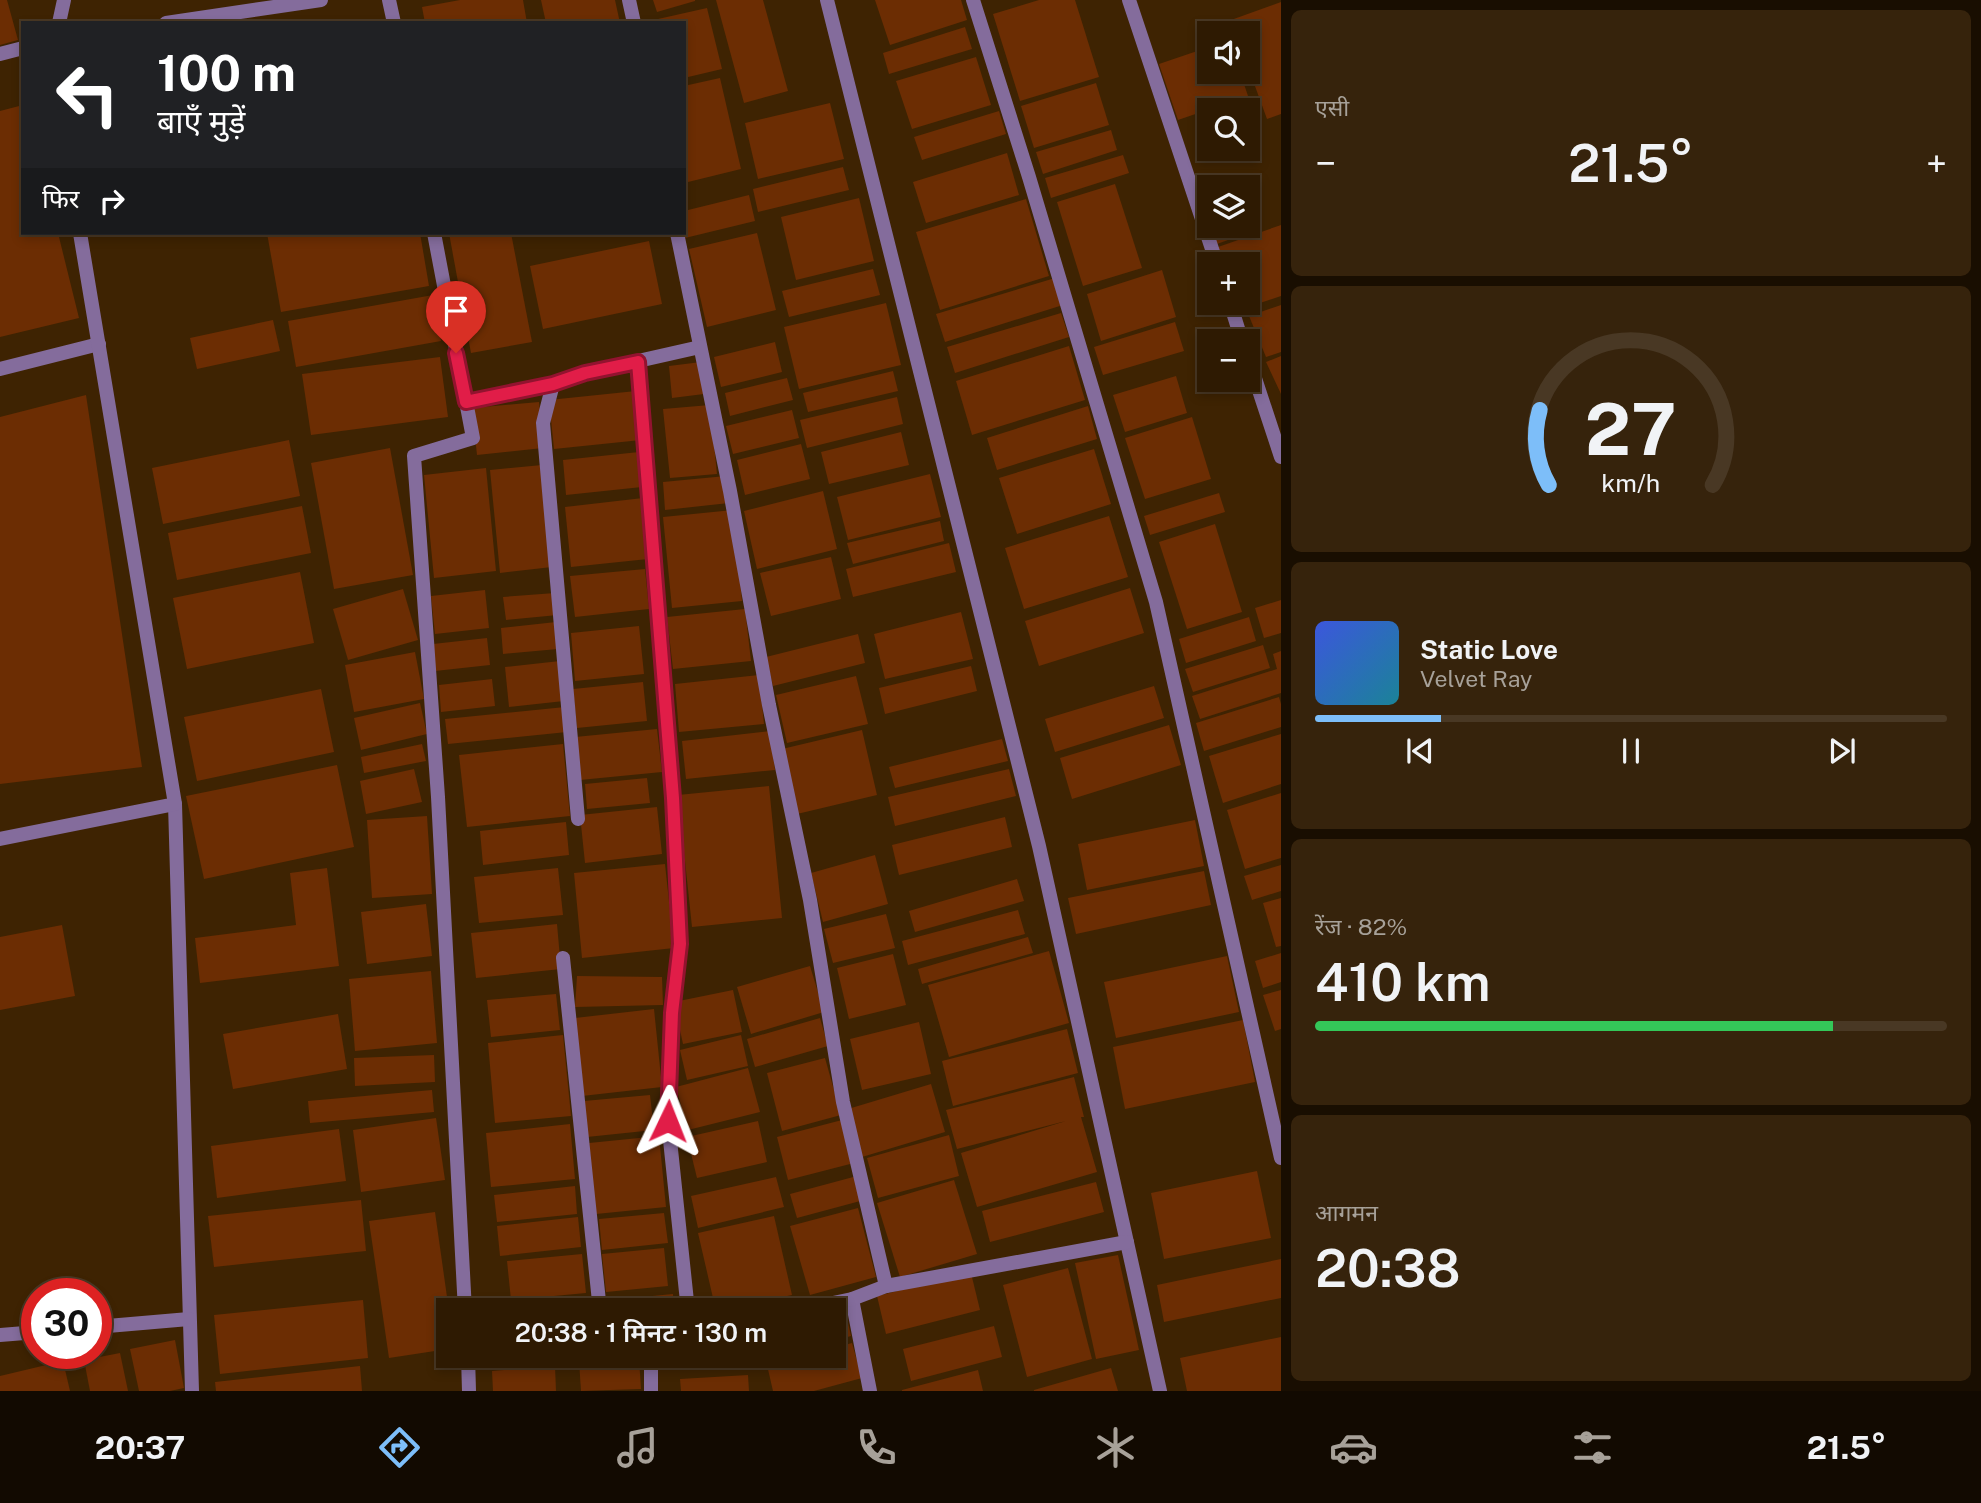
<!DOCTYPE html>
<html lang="hi">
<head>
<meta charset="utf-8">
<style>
  body { margin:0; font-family:"Public Sans","Noto Sans Devanagari",sans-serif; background:#36230c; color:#f1f3f6; height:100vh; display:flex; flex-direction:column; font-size:26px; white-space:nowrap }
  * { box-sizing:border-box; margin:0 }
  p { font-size:23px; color:#a7a199 }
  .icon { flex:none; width:38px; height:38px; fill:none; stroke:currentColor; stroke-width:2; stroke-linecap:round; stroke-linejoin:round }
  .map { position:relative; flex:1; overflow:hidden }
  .details { display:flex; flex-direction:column; gap:10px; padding:10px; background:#190e01; width:700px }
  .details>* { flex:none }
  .banner { position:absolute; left:21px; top:21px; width:665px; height:214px; border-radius:0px; box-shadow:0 4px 10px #0003,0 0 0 2px #493824; background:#202124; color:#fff; overflow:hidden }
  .controls { position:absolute; left:1197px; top:21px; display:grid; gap:14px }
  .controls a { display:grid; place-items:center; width:63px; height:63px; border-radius:0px; background:#2e1a02; box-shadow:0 4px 10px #0003,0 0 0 2px #493824; font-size:35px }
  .speed { position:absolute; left:21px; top:1278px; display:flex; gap:14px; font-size:35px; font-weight:700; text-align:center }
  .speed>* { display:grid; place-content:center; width:91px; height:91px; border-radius:50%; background:#2e1a02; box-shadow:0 4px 10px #0003,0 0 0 2px #493824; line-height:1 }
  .speed .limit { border:10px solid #d22; background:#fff; color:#111 }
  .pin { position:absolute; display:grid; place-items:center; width:60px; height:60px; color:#fff; margin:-72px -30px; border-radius:50% 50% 50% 0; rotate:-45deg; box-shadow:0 0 7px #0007 }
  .pin .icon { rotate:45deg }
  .me { position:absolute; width:77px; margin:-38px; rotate:2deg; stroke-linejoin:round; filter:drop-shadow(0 0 5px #0008) }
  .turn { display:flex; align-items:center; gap:24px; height:147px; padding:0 21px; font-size:32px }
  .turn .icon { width:91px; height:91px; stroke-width:2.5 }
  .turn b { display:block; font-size:49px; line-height:60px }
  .then { display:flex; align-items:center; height:66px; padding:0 21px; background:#0003; gap:14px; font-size:26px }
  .big { font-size:52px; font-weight:600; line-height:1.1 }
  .details .widget { flex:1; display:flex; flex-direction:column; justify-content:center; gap:10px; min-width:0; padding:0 24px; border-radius:10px; background:#36230c }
  .details .dial { align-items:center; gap:0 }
  .dial svg { height:182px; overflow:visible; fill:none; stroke:#493824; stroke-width:7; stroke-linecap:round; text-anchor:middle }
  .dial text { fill:#f1f3f6; stroke:none }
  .song { display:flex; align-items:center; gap:21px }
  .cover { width:84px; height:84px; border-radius:10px; background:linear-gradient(135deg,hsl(230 70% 55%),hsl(190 70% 35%)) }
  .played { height:7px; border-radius:4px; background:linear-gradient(90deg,#7dbef9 20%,#493824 20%) }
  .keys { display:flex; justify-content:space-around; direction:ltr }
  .heat { display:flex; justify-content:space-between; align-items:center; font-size:38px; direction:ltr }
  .charge { height:10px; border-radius:5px; background:linear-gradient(90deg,#34c759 82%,#493824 0) }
  .trip { position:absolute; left:436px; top:1298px; width:410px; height:70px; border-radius:0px; background:#2e1a02; box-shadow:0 4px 10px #0003,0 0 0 2px #493824; font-weight:600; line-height:70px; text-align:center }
  .dock { display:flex; height:112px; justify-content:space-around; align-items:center; background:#120a01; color:#a7a199 }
  .dock .icon { width:49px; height:49px }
  .dock .on { color:#7dbef9 }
  .dock b { font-size:32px; color:#f1f3f6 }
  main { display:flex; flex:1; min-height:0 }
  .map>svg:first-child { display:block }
  .building { fill:#6c2d03 }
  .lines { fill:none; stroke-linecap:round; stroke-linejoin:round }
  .minor { stroke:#846c9c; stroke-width:14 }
  .tertiary { stroke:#846c9c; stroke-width:14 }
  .route-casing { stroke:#92132f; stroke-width:18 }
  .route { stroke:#e11d48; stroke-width:12 }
</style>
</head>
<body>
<main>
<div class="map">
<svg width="1281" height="1391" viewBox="0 0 1281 1391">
  <rect width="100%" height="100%" fill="#3e2302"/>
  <!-- building -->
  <g class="building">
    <polygon points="0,0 7,0 18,40 0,45"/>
    <polygon points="460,0 523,0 527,23 425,23 422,7"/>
    <polygon points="541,0 615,0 620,23 546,23"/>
    <polygon points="653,0 695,0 695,1 657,12"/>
    <polygon points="716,0 763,0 788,91 744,103"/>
    <polygon points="875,0 961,0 967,20 890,45"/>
    <polygon points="1039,0 1075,0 1099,77 1020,101 993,14"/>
    <polygon points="1281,2 1281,114 1267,119 1248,67 1248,33 1236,33 1231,20"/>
    <polygon points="707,8 722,69 684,78 684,23 659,23 658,19"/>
    <polygon points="965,27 972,49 889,74 883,53"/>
    <polygon points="1209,47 1209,72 1240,72 1248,96 1178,120 1159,64"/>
    <polygon points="976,57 991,105 912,129 896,81"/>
    <polygon points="720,78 741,169 684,183 684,86"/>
    <polygon points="1096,83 1109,125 1034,148 1021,106"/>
    <polygon points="830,103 844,159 758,179 745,123"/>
    <polygon points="23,105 23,233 58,233 79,318 0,337 0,111"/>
    <polygon points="999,111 1006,134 922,160 914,137"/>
    <polygon points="1111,130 1117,150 1043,174 1036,152"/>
    <polygon points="1007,153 1019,195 926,223 913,182"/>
    <polygon points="1123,155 1129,173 1051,198 1045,178"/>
    <polygon points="843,167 849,190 758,212 753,189"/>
    <polygon points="1115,184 1142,268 1083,286 1057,202"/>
    <polygon points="1248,188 1261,228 1217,244 1211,226 1248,226"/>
    <polygon points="749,195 755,221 685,238 684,211"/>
    <polygon points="859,198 874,261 796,280 781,217"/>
    <polygon points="1026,199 1049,276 940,310 916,232"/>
    <polygon points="1281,225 1281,296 1239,310 1237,303 1248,303 1248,264 1224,264 1218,247"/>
    <polygon points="267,233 420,233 429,286 281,312"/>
    <polygon points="449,233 511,233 532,342 471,353"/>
    <polygon points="757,233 776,310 707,327 689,249"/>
    <polygon points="649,241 662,304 543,329 530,266"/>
    <polygon points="873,269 880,295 789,317 782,291"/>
    <polygon points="1162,270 1176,317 1101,341 1087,294"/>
    <polygon points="1055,278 1063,305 945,342 936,314"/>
    <polygon points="433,295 441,341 296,367 288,321"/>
    <polygon points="886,303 901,365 799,389 784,327"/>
    <polygon points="1281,305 1281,352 1266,357 1249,316"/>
    <polygon points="1061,313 1069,337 955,373 947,347"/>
    <polygon points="273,320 280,351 197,369 190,338"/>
    <polygon points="1175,322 1184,351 1103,375 1094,347"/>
    <polygon points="775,342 782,372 721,387 714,357"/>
    <polygon points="1069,346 1085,400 972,435 956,381"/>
    <polygon points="1281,356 1281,394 1266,362"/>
    <polygon points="440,357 448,417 311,435 302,374"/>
    <polygon points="701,362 704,394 672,398 669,366"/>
    <polygon points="893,371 898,391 808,412 803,393"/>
    <polygon points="1176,376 1187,413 1125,432 1113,395"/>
    <polygon points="787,378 793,400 730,416 725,393"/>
    <polygon points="636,391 641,440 554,449 549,400"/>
    <polygon points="86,395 142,767 0,784 0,417"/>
    <polygon points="897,397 903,424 807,448 800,420"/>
    <polygon points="539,402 543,448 477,455 472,408"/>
    <polygon points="710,405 717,474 670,478 663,409"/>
    <polygon points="1088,406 1097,439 997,470 987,438"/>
    <polygon points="792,410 799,438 733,454 726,426"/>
    <polygon points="1192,417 1211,479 1145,499 1125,438"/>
    <polygon points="901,432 909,465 829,484 821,452"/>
    <polygon points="289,440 300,496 163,524 152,468"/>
    <polygon points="801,444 810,479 745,495 737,460"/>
    <polygon points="390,448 413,575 334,589 311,463"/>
    <polygon points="1094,449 1111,504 1017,534 999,478"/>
    <polygon points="639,452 642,487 566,495 563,460"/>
    <polygon points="542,465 552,567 500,573 490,470"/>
    <polygon points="486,468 496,571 434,578 424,475"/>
    <polygon points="930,474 941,517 848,540 837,497"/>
    <polygon points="726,476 729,503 665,510 663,482"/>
    <polygon points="823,491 837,549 757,569 744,511"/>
    <polygon points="1219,493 1225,512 1150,535 1144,516"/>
    <polygon points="643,498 648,559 571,567 565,507"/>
    <polygon points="302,506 311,553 177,580 168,533"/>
    <polygon points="733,510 742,601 672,608 663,517"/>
    <polygon points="1109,516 1128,577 1024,609 1005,548"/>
    <polygon points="940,521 944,541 853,564 847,543"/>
    <polygon points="1215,524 1242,612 1187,629 1159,542"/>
    <polygon points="949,543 956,572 853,597 846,569"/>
    <polygon points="831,557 841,599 771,616 760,573"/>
    <polygon points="645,569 649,609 575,617 570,576"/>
    <polygon points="300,572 314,643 187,669 173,598"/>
    <polygon points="1130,588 1144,633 1039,666 1025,621"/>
    <polygon points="403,589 418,640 348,660 333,609"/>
    <polygon points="485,590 489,628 435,634 431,596"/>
    <polygon points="555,593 558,615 506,620 503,597"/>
    <polygon points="1281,600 1281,633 1264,638 1255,608"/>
    <polygon points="745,609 751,661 673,669 667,617"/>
    <polygon points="961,612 973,659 885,679 874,634"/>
    <polygon points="1249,617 1256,641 1186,663 1179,639"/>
    <polygon points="556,622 558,649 503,654 501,628"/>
    <polygon points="639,626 644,674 575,681 571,633"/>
    <polygon points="858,634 865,663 773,686 766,657"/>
    <polygon points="487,638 490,665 435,671 433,644"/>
    <polygon points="1263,645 1270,668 1193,692 1185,669"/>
    <polygon points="1281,651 1281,693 1200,719 1192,696 1277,669 1273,654"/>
    <polygon points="415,652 424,699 354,712 345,665"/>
    <polygon points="560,661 564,701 509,707 505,667"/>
    <polygon points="971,666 977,691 885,714 879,688"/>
    <polygon points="759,675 764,724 679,732 675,684"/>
    <polygon points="856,676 868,724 787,743 776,695"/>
    <polygon points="492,679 495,706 441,712 439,685"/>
    <polygon points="643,682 647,721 577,728 573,689"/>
    <polygon points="1154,686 1164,718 1055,752 1045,719"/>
    <polygon points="321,689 334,752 197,781 184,717"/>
    <polygon points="1279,697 1281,704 1281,727 1204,751 1196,723"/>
    <polygon points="420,703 427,734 361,750 354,718"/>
    <polygon points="565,707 567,732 448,744 445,719"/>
    <polygon points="1169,725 1181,765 1072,799 1060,758"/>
    <polygon points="657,729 662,772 580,780 575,737"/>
    <polygon points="862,730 877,795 797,814 782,749"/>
    <polygon points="770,731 775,770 686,779 682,741"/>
    <polygon points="1281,734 1281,784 1223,803 1209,756"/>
    <polygon points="1002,739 1008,761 895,788 889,767"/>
    <polygon points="422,744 426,761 364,773 361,757"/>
    <polygon points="563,744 570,816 467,827 459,755"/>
    <polygon points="337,765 354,847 204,879 186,796"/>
    <polygon points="414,769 422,802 366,814 360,781"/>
    <polygon points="1009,769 1016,796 895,826 888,797"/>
    <polygon points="647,778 650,803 587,809 585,784"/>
    <polygon points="769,786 782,918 692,927 678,795"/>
    <polygon points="1281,793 1281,858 1245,869 1227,810"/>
    <polygon points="657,807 662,854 585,863 580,815"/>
    <polygon points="427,816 432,894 372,898 367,820"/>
    <polygon points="1005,817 1012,847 899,875 892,845"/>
    <polygon points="1195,820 1204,866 1087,890 1078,844"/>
    <polygon points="566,822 569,855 483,865 480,831"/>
    <polygon points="875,855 888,904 823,922 811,873"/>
    <polygon points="665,864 674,948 582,958 574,873"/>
    <polygon points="1281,865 1281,891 1252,900 1244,876"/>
    <polygon points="327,868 339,966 200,983 195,938 296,925 290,873"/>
    <polygon points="558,868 563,915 479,923 474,877"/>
    <polygon points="1204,871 1211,905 1076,934 1068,898"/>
    <polygon points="1017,879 1024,901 915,932 909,911"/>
    <polygon points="1281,898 1281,946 1276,947 1263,903"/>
    <polygon points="426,904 432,956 367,964 361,912"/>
    <polygon points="1018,910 1025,934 908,965 902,941"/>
    <polygon points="886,914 895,948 833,963 824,929"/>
    <polygon points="557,924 561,969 476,978 471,933"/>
    <polygon points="62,925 75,996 0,1010 0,937"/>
    <polygon points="1028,937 1033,953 922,984 918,969"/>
    <polygon points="1049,951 1069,1023 949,1057 928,985"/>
    <polygon points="1281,953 1281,982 1263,988 1255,961"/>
    <polygon points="893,954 906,1005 849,1019 837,968"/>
    <polygon points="1227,956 1239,1012 1116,1038 1104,982"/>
    <polygon points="810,966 824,1012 751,1034 737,987"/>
    <polygon points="431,971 437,1043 355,1051 349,979"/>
    <polygon points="577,976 662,977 663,1005 575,1007"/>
    <polygon points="733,990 742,1032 683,1044 674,1002"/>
    <polygon points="1281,990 1281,1029 1275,1031 1263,995"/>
    <polygon points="556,994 560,1030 491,1037 487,1000"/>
    <polygon points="654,1009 662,1087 582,1096 575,1018"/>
    <polygon points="338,1014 347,1069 233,1089 223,1034"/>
    <polygon points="820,1018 828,1046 755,1067 747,1039"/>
    <polygon points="1243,1020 1255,1082 1125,1109 1113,1047"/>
    <polygon points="919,1022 931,1074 862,1090 850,1039"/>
    <polygon points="1067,1029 1078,1073 953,1106 942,1061"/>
    <polygon points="563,1035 571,1116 495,1123 488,1043"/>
    <polygon points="741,1035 748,1066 687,1080 680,1050"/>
    <polygon points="434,1055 435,1082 355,1086 354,1058"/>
    <polygon points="825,1058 841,1115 782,1131 767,1073"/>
    <polygon points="748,1068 760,1112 688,1130 676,1087"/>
    <polygon points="1074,1077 1084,1117 1081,1117 1097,1172 977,1207 961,1153 1066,1121 957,1149 946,1110"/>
    <polygon points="931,1084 945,1132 862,1157 848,1109"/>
    <polygon points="432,1090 434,1112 310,1123 308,1101"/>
    <polygon points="650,1095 654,1130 587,1137 584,1101"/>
    <polygon points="436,1118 445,1180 361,1192 353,1130"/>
    <polygon points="842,1120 854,1163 788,1180 777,1137"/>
    <polygon points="758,1121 767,1162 697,1178 687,1137"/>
    <polygon points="570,1124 575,1179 491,1187 486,1133"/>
    <polygon points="339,1129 346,1181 217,1198 211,1146"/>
    <polygon points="949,1135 959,1176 878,1198 867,1158"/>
    <polygon points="659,1136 666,1207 596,1214 589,1143"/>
    <polygon points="1257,1171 1271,1238 1164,1259 1151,1193"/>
    <polygon points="857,1176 864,1200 797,1218 790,1194"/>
    <polygon points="776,1177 784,1207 698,1228 691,1196"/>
    <polygon points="954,1180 977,1254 900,1277 877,1203"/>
    <polygon points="1096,1182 1104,1212 990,1242 982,1211"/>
    <polygon points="575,1186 577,1214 497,1222 494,1195"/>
    <polygon points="361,1200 366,1251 214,1267 208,1216"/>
    <polygon points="858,1208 876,1277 810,1295 790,1226"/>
    <polygon points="435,1212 449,1311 448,1349 389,1358 369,1221"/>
    <polygon points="664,1213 668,1243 602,1250 599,1219"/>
    <polygon points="774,1216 792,1295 716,1311 698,1233"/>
    <polygon points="578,1217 581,1247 500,1256 497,1226"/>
    <polygon points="664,1248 668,1286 606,1292 602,1254"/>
    <polygon points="582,1254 586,1293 511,1300 507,1261"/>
    <polygon points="1118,1255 1139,1350 1096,1359 1075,1263"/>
    <polygon points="1281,1259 1281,1298 1164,1322 1157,1285"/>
    <polygon points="1068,1268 1092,1359 1027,1377 1003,1285"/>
    <polygon points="971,1273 980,1310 886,1334 877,1296"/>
    <polygon points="673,1294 674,1311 611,1311 611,1300"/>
    <polygon points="586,1299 588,1311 503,1311 503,1307"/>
    <polygon points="363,1300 368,1358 220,1374 214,1315"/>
    <polygon points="844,1305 851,1336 833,1341 833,1311 826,1311"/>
    <polygon points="994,1326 1002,1357 911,1381 903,1349"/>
    <polygon points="1281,1337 1281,1391 1187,1391 1180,1358"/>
    <polygon points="175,1340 184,1388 170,1391 139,1391 130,1349"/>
    <polygon points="852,1343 862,1378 814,1391 773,1391 767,1365 801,1356 833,1356 833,1348"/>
    <polygon points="120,1353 128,1391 90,1391 84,1360"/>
    <polygon points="639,1358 641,1389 581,1391 579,1361"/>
    <polygon points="63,1361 70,1391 0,1391 0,1376"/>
    <polygon points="360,1366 362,1391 216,1391 215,1382"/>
    <polygon points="555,1366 556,1391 493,1391 492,1371"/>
    <polygon points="1111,1368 1118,1391 1034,1391 1034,1390"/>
    <polygon points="978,1370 983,1391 902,1391 902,1390"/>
    <polygon points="748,1375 749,1391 681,1391 680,1379"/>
  </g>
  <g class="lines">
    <!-- minor -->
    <g class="minor">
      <polyline points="389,0 394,23"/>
      <polyline points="629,0 634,23"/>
      <polyline points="827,0 1039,846 1160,1391"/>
      <polyline points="973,0 1029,177 1156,602 1281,1158"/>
      <polyline points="1129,0 1217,264"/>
      <polyline points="166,23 321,0"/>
      <polyline points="0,54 23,48"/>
      <polyline points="434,233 473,438 414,456 438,797 465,1311"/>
      <polyline points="677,233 730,491 769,705 810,900 843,1102 886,1286"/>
      <polyline points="1230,303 1242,341"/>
      <polyline points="1248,357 1281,457"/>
      <polyline points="638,362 673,798 680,944 672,1013 668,1121 688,1311"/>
      <polyline points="0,369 99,344"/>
      <polyline points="466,402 553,384"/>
      <polyline points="175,804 192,1391"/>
      <polyline points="578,819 543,423 553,384 585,373 700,347"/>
      <polyline points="563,958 600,1311"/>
      <polyline points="852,1299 870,1391"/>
      <polyline points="795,1311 852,1299 886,1286 1127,1242"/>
      <polyline points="96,1327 189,1319"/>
      <polyline points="0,1335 37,1332"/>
      <polyline points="468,1356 469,1391"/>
      <polyline points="651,1356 651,1391"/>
      <polyline points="468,1363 540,1356"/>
    </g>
    <!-- tertiary -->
    <g class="tertiary">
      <polyline points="59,23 64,0"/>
      <polyline points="0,839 175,804 80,233"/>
    </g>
  </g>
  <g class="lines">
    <!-- route casing -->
    <g class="route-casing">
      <polyline id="route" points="456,353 466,402 553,384 585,373 638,362 673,798 680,944 672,1013 668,1121"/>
    </g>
    <!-- route -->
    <use href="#route" class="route"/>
  </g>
</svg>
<div class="controls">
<a><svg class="icon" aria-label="sound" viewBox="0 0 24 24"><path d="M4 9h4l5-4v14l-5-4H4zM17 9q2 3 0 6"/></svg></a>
<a><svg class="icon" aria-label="search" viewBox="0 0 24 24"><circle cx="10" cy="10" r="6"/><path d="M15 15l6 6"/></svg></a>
<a><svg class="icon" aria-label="layers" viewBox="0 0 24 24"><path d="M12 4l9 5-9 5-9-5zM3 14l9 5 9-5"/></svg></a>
<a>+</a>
<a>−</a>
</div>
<div class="speed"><div class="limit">30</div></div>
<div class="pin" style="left:456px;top:353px;background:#d93025"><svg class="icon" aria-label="arrive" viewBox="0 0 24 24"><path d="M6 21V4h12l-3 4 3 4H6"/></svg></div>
<svg class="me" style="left:668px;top:1121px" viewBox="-20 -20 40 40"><path d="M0-17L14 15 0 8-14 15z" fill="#e11d48" stroke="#fff" stroke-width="4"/></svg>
<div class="trip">20:38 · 1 मिनट · 130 m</div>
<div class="banner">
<div class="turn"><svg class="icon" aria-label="left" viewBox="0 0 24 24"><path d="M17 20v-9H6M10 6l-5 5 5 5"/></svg><div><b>100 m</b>बाएँ मुड़ें</div></div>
<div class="then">फिर<svg class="icon" aria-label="right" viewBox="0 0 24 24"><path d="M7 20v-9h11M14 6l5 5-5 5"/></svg></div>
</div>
</div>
<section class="details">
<div class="widget"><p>एसी</p>
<div class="heat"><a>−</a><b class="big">21.5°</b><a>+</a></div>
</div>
<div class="widget dial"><svg viewBox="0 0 100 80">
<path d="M14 69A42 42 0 1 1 86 69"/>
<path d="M14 69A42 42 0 0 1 10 36" stroke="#7dbef9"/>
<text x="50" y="56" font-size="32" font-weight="700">27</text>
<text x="50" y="72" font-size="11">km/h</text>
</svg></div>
<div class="widget">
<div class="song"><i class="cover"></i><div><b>Static Love</b><p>Velvet Ray</p></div></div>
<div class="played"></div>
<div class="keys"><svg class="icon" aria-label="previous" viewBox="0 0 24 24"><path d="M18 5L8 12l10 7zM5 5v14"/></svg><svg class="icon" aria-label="pause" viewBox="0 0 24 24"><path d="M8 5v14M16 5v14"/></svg><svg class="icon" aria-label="next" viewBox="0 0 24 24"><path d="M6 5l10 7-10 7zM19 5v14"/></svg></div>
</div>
<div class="widget"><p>रेंज · 82%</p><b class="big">410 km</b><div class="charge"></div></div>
<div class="widget"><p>आगमन</p><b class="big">20:38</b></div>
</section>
</main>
<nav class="dock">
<b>20:37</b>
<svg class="icon on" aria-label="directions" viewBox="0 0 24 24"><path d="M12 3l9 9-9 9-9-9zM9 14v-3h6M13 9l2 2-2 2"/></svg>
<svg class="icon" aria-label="music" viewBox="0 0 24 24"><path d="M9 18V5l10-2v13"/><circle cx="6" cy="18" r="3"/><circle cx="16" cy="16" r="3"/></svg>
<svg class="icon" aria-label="phone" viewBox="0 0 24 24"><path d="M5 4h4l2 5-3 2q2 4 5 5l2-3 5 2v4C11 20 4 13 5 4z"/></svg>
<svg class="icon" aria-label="climate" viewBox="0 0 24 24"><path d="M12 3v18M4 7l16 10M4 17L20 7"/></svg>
<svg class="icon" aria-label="car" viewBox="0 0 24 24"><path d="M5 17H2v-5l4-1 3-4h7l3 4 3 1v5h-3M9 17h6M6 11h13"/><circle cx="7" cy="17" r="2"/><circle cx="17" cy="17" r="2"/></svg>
<svg class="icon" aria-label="filters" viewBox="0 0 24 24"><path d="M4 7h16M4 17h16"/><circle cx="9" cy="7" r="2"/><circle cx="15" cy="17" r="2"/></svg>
<b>21.5°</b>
</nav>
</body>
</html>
